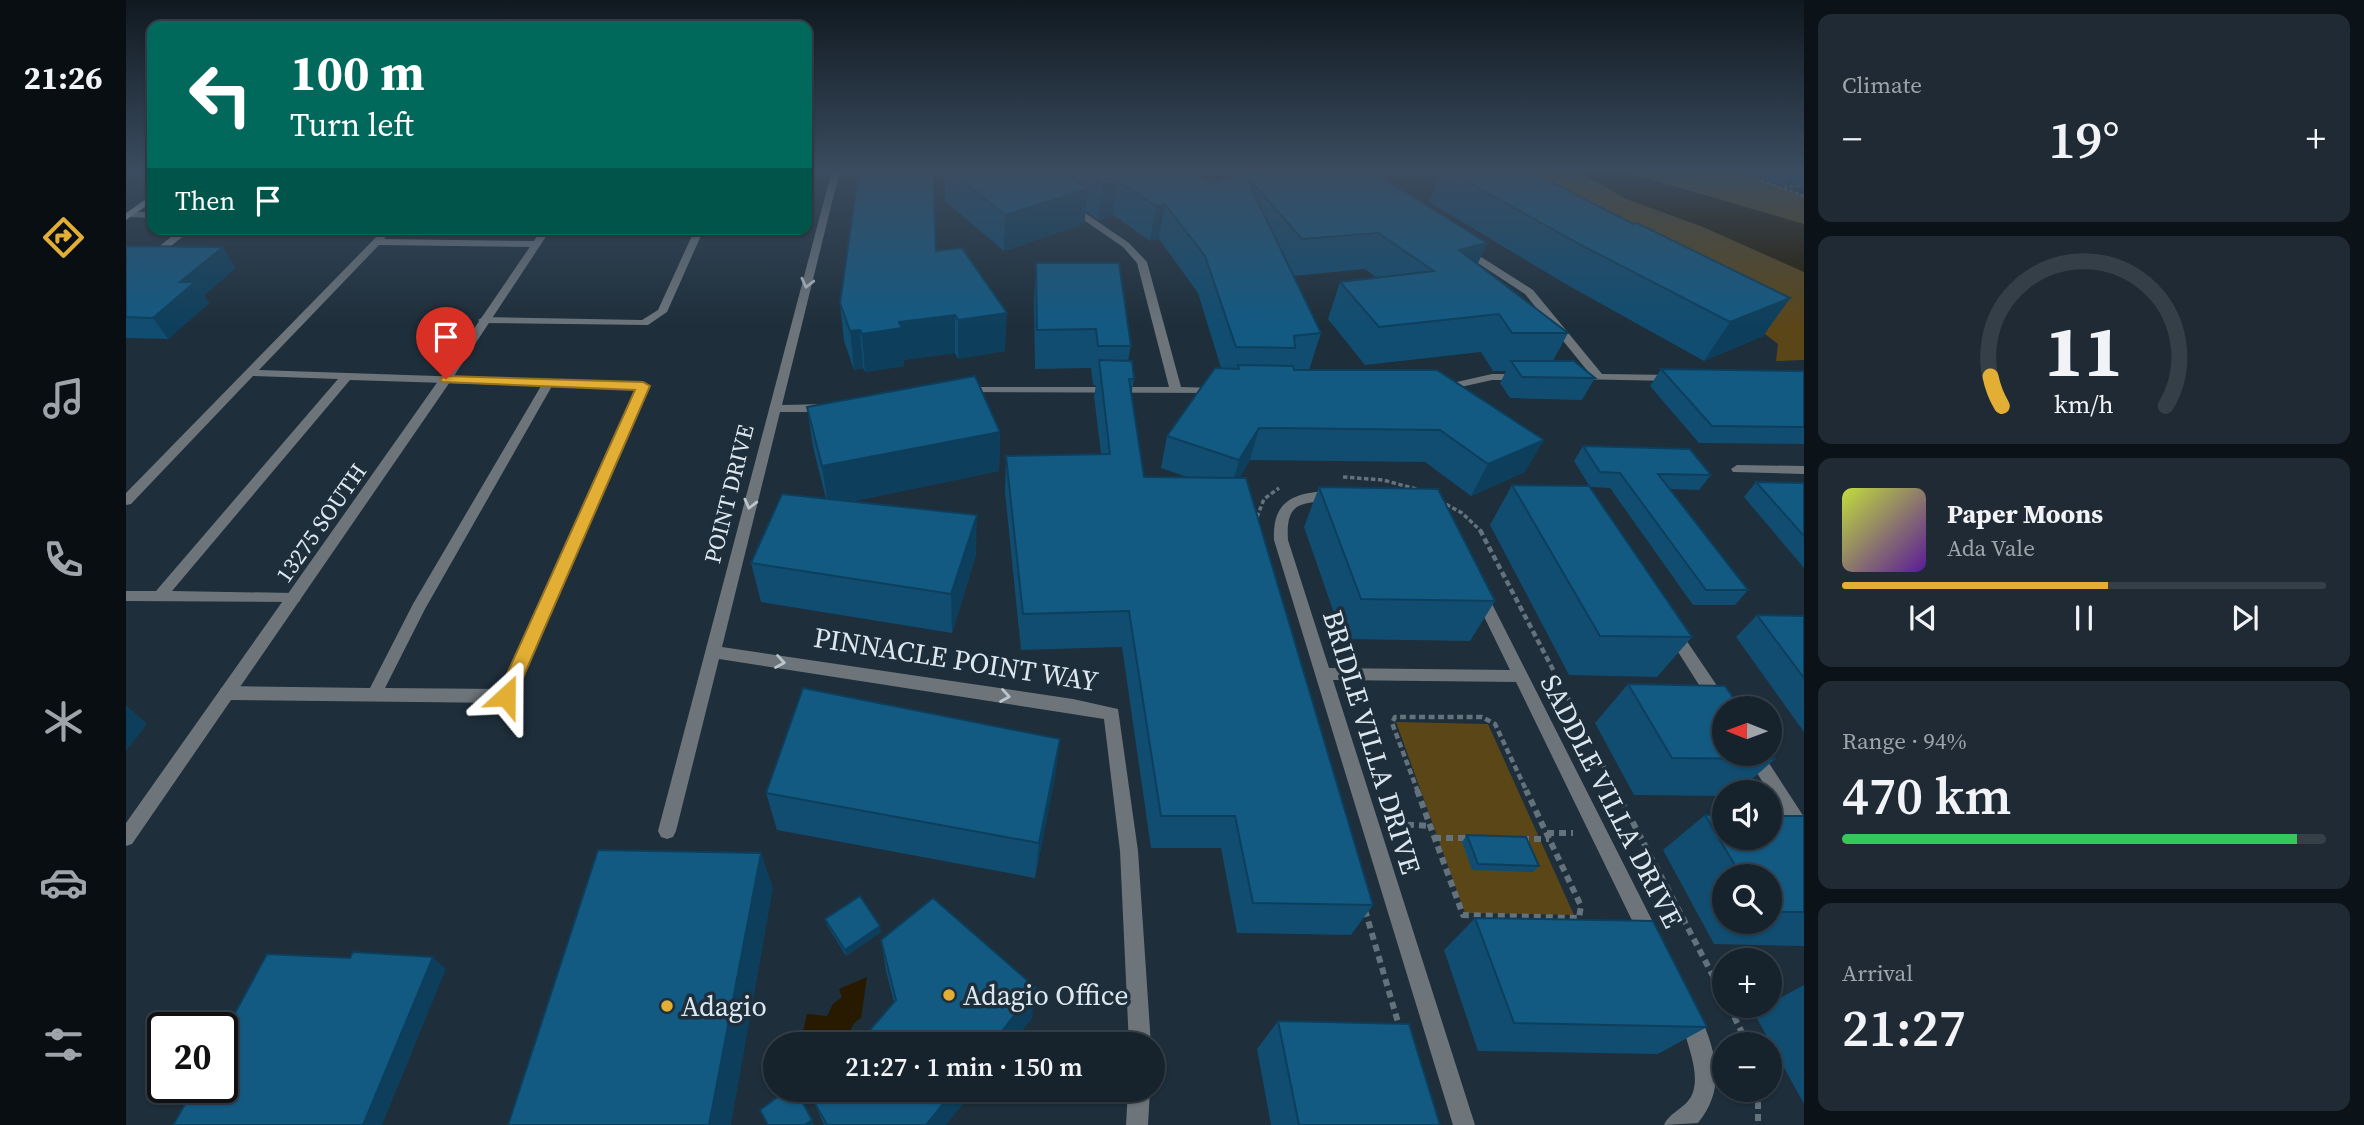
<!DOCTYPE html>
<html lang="en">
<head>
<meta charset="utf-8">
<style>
  body { margin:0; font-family:"Source Serif 4",serif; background:#1f2a34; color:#f1f3f6; height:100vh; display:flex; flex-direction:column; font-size:26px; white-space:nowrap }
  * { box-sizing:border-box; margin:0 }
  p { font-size:23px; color:#9ea4a9 }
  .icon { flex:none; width:38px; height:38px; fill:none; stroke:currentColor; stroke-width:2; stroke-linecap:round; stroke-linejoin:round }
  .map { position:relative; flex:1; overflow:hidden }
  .drawer { display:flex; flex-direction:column; gap:14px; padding:14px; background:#0c1318; width:560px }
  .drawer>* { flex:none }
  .hud { position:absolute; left:21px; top:21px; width:665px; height:214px; border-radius:14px; box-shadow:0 2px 5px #0004,0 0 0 2px #353f48; background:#00695c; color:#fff; overflow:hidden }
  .needle { width:46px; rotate:271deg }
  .tools { position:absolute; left:1586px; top:696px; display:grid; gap:14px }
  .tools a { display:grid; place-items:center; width:70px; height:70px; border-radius:50%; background:#16222c; box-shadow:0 2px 5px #0004,0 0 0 2px #353f48; font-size:35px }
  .speed { position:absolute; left:21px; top:1012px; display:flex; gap:14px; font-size:35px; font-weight:700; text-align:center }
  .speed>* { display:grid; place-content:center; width:91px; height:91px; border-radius:50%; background:#16222c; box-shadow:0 2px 5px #0004,0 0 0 2px #353f48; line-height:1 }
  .speed .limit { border:4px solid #111; border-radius:10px; background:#fff; color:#111 }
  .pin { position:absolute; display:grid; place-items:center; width:60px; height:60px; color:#fff; margin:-72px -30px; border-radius:50% 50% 50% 0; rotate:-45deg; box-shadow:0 0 7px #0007 }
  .pin .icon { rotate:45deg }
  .me { position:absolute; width:77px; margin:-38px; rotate:24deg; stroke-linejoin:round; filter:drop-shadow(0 0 5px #0008) }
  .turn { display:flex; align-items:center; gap:24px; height:147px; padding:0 28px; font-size:32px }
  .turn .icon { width:91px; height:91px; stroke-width:2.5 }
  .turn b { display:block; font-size:49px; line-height:60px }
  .then { display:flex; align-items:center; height:66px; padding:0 28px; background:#0003; gap:14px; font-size:26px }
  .big { font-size:52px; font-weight:600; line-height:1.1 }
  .drawer .widget { flex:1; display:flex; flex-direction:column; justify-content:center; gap:10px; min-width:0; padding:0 24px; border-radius:14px; background:#1f2a34 }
  .drawer .dial { align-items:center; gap:0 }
  .dial svg { height:182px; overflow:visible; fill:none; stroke:#353f48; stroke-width:7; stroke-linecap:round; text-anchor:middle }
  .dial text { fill:#f1f3f6; stroke:none }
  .song { display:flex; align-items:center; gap:21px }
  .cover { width:84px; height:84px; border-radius:10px; background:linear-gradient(135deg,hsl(70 70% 55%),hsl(270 70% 35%)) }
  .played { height:7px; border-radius:4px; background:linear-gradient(90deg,#e2ae34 55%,#353f48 55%) }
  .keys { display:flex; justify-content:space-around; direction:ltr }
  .heat { display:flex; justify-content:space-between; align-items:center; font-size:38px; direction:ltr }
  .charge { height:10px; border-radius:5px; background:linear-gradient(90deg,#34c759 94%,#353f48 0) }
  .trip { position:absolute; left:637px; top:1032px; width:402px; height:70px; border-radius:35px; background:#16222c; box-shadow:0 2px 5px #0004,0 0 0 2px #353f48; font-weight:600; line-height:70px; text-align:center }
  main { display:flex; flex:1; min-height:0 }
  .tab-bar { display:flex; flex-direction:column; width:126px; justify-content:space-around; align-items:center; background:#090e12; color:#9ea4a9 }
  .tab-bar .icon { width:49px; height:49px }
  .tab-bar .on { color:#e2ae34 }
  .tab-bar b { font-size:32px; color:#f1f3f6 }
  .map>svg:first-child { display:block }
  .green { fill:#5b4618 }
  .water { fill:#271a00 }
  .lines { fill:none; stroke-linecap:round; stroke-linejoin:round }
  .path-far3 { stroke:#64727c; stroke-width:2.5; stroke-dasharray:3.5 2.5; stroke-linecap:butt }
  .path-far2 { stroke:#64727c; stroke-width:3.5; stroke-dasharray:4.5 2.5; stroke-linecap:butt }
  .path-far1 { stroke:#64727c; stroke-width:4.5; stroke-dasharray:6 3.5; stroke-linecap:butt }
  .path { stroke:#64727c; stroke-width:6; stroke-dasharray:7 5; stroke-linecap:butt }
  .lane { fill:#6d757b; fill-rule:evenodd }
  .street { fill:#6d757b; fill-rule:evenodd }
  .secondary { fill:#929ea8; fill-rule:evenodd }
  .wall { fill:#104d71; fill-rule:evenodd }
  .shaded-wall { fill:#0d3f5c }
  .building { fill:#135a83; stroke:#0d3f5c; stroke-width:2 }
  .oneway { stroke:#bbc5cc }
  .route { fill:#e2ae34; stroke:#937122; stroke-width:2 }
  .poi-dot { fill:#e2ae34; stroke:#1e2e3a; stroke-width:2.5 }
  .labels { text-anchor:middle; stroke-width:7; stroke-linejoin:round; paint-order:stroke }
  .street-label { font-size:23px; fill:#dde7ef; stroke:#1e2e3a }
  .near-street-label { font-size:28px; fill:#dde7ef; stroke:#1e2e3a }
  .near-poi-label { font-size:28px; fill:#dde7ef; stroke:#1e2e3a; text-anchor:start }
</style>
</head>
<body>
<main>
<nav class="tab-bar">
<b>21:26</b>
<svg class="icon on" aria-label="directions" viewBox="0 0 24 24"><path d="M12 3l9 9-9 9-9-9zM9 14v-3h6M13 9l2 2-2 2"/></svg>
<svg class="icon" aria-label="music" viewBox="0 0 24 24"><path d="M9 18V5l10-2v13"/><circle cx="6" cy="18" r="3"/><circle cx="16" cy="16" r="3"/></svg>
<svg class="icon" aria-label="phone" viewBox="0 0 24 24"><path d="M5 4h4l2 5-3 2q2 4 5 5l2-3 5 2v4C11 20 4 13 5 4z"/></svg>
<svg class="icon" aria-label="climate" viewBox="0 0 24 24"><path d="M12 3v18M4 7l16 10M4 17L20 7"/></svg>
<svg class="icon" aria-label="car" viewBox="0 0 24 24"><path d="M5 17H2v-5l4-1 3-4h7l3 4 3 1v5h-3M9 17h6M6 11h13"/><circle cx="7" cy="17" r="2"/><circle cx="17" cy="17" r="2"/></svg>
<svg class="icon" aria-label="filters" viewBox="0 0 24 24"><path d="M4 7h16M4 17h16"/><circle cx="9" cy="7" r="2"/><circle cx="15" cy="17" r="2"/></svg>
</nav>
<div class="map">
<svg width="1678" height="1125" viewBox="0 0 1678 1125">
  <rect width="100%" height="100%" fill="#1e2e3a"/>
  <!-- green -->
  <g class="green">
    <polygon points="1334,170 1607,170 1678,196 1678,360 1650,361 1652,344 1631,328"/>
    <polygon points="1270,722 1362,724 1448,915 1339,913"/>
  </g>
  <!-- water -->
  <g class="water">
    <polygon points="1450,170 1493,170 1678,224 1678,272 1577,227 1500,199"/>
    <path d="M741,977L735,1018C726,1023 724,1029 723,1040L727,1045H674L681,1014L701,1016L707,1004L716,997L713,989Z"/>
  </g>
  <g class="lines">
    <!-- path-far3 -->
    <g class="path-far3">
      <polyline points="1607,170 1678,196"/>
      <polyline points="1658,187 1678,185"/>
    </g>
    <!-- path-far2 -->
    <g class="path-far2">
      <polyline points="1217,477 1257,480 1294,490"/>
      <polyline points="1314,501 1336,513 1356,532"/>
      <polyline points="1131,517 1138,499 1153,488"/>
    </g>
    <!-- path-far1 -->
    <g class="path-far1">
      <polyline points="1354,530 1491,792"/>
      <polyline points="1292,792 1266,723 1269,717 1356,717 1369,724 1401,792"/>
    </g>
    <!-- path -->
    <g class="path">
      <polyline points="1291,790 1337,915 1453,918 1455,906 1400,790"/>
      <polyline points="1490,790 1598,997"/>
      <polyline points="1269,824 1304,826"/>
      <polyline points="1421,833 1447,833"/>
      <polyline points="1308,838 1342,838"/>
      <polyline points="1396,839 1423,839"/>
      <polyline points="1239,910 1274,1029"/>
      <polyline points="1603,1006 1622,1045"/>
      <polyline points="1632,1090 1632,1125"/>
    </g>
    <!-- lane -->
    <g class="lane">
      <polygon points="26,212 26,218 0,217 0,213 3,212"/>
      <polygon points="49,229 58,229 60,234 26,261 0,261 0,255 21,256 50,233"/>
      <path d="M258,229H267L258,239L410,241L415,244L410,247L253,245L133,370L517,383L523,386L386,701L380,703L101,700L95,698L93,693L95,688L101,686L244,688L287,604L415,386L224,380L46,591L168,593L173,594L175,598L173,602L0,601V591H30L212,379L127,376L5,504L0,505V493ZM426,386L510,389L375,689L259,688L299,609Z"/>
      <polygon points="569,229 578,229 541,312 522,325 357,323 352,320 357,317 516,320 532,310"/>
      <polygon points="1547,626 1552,628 1604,705 1605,709 1598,709 1598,717 1592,715 1542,636 1539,632 1542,628"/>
      <polygon points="1619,754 1637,754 1678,817 1678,840 1672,838"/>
    </g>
    <!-- street -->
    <g class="street">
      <polygon points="706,170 714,170 656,405 700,404 706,408 700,412 654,412 596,647 947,699 992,709 1012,851 1025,1045 1003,1045 994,851 978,719 593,659 550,831 547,837 541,839 535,837 532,831"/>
      <polygon points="943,206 949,206 1003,243 1021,262 1055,387 1090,388 1096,391 1094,393 834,392 834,388 838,387 1043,387 1011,263 997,247 943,210"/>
      <polygon points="416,229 425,229 326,379 6,844 0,846 0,823 315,377"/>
      <polygon points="1335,248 1341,248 1407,290 1476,374 1547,375 1553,378 1547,381 1445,379 1445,375 1464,374 1399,294 1335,252"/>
      <polygon points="1366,374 1397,374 1403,377 1397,380 1366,380 1317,391 1311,388 1313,386"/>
      <polygon points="1611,465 1678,466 1678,474 1607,472 1605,469"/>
      <path d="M1207,491L1212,492L1214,495L1212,498C1180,506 1159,496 1162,540L1203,668L1384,670L1347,594L1349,590H1359L1534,936L1531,943L1524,946L1517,943L1390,682L1207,680L1349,1125H1327L1148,540C1146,498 1171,492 1207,491Z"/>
      <path d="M1565,1007L1572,1010C1589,1050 1602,1086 1572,1123L1538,1125C1544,1111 1562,1108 1567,1092C1576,1064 1550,1027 1558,1010Z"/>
      <polygon points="1002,1090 1024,1090 1022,1125 1000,1125"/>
    </g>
    <!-- secondary -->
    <polygon class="secondary" points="26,195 26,202 0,220 0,213"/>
  </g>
  <!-- wall -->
  <g class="wall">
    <polygon points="819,170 1062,170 1085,183 1115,174 1111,170 1244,170 1361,243 1351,264 1442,333 1427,361 1469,378 1456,400 1384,398 1374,383 1380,371 1367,371 1355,352 1239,365 1202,319 1214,282 1251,278 1239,269 1167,276 1195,333 1183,370 1311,370 1399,472 1345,496 1299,462 1124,460 1113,478 1247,905 1225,935 1111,933 1095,848 1025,848 996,647 895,650 879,492 880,456 975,454 968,396 970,385 967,385 965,368 909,369 908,301 910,263 1005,346 1002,361 1008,379 1005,397 1018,477 1061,477 1035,468 1041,436 1095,368 1072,293 1033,239 1024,241 987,215 972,220 960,211 958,224 878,251 819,201"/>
    <polygon points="1316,170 1402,170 1507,224 1664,298 1637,336 1578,361 1438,283 1303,202"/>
    <polygon points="1612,170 1678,170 1678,189 1665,181 1659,184 1647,182"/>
    <polygon points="800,172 810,251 879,351 832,359 829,353 778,360 778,366 739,372 737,368 728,370 718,341 714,303"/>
    <polygon points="0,246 110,268 78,295 83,303 42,339 0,338"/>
    <polygon points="1535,369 1678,371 1678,444 1573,443 1524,386"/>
    <polygon points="681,407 874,432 873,471 723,502 850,555 826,633 635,602 625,563 700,499 687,447"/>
    <polygon points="1457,446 1585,475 1573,490 1544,489 1622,590 1609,605 1567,605 1484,488 1464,487 1448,461"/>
    <polygon points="1630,482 1678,483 1678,568 1618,497"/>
    <polygon points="1386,485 1566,637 1531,677 1443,675 1364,525"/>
    <polygon points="1193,487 1369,601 1344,641 1217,639 1178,527"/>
    <polygon points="1631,615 1678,616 1678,732 1610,637"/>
    <polygon points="1502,684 1649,759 1610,793 1598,793 1598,796 1508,795 1469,723"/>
    <polygon points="934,739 929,776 909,878 651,830 640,793"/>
    <path d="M1579,815L1678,816V946L1588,944L1537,850ZM1598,877H1643V922H1598Z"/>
    <polygon points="1341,835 1413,866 1407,872 1346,870 1336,842"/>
    <polygon points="1349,918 1581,1027 1532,1054 1352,1051 1318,950"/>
    <polygon points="699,919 755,932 720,956 701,925"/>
    <polygon points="755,940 906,1018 884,1045 731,1045 768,1002 760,971"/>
    <polygon points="1678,985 1678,1104 1628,1013 1639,1006 1643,1006 1643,1004"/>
    <polygon points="1152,1021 1314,1125 1145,1125 1131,1049"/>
    <polygon points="686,1098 820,1125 698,1125"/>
  </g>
  <!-- shaded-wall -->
  <g class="shaded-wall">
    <polygon points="1668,170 1672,170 1665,181 1659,184"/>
    <polygon points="991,181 987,215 972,220 976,185"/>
    <polygon points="962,189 958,224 878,251 879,215"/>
    <polygon points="1039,204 1033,239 1024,241 1030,206"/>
    <polygon points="1361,243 1345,279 1333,250"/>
    <polygon points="97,247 110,268 78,295 83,303 42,339 27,318 54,282"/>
    <polygon points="1664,298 1637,336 1578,361 1604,322"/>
    <polygon points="881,313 879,351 832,359 832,320"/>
    <polygon points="829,315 829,353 778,360 778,366 739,372 736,334 773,322"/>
    <polygon points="734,330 737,368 728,370 724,331"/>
    <polygon points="1133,428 1124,460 1104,493 1113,460"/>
    <polygon points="874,432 873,471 702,506 696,466"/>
    <polygon points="1418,440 1399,472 1345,496 1362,464"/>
    <polygon points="851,515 850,555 826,633 825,594"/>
    <polygon points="0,705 21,724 0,751"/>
    <polygon points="934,739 929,776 909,878 913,843"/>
    <polygon points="635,853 647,888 605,1125 583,1125"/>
    <polygon points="754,926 755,932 720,956 719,950"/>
    <polygon points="307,957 320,969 256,1125 237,1125"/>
    <polygon points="910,988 906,1018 884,1045 865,1045"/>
    <polygon points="828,1090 848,1090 820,1125 800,1125"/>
    <polygon points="686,1120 688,1124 687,1125 679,1125"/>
  </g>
  <!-- building -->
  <g class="building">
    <polygon points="733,170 798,170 798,172 807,170 810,251 836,248 881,313 832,320 829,315 773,322 776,328 736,334 734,330 724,331 714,303"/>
    <polygon points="823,170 932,170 962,189 879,215"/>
    <polygon points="953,170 1062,170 1085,183 1128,170 1244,170 1361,243 1333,250 1442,333 1386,333 1373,314 1253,327 1214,282 1308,271 1252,233 1176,239 1118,173 1195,333 1168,336 1169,348 1110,347 1079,256 1039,204 1030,206 991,181 976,185"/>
    <polygon points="1320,170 1402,170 1507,224 1511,223 1664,298 1604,322 1457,246"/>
    <polygon points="0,246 97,247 54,282 69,282 27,318 0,317"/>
    <polygon points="910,263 993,263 1005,346 972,346 970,329 911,330"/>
    <polygon points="973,360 1006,361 1008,379 1003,379 1018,477 1120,478 1247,905 1127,903 1109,816 1035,816 1003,611 897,614 880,456 984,454"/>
    <polygon points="1385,361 1448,361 1469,378 1396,377"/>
    <polygon points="1112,365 1167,366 1168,370 1311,370 1418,440 1362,464 1314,430 1133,428 1113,460 1041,436 1089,368 1113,369"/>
    <polygon points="1535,369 1678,371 1678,427 1586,426"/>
    <polygon points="849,376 874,432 696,466 681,407"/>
    <polygon points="1457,446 1564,449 1585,475 1532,474 1622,590 1580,590 1494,473 1474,472"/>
    <polygon points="1630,482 1678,483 1678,536"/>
    <polygon points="1386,485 1463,486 1566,637 1474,636"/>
    <polygon points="1193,487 1312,489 1369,601 1235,599"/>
    <polygon points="656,494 851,515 825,594 625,563"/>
    <polygon points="1631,615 1678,616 1678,678"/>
    <polygon points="1502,684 1599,686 1615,709 1598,709 1598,754 1643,754 1643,750 1649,759 1546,758"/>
    <polygon points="677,688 934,739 913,843 640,793"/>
    <polygon points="1579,815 1598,815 1598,838 1643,838 1643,816 1678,816 1678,912 1643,912 1643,877 1616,877"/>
    <polygon points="1341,835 1400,837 1413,866 1352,864"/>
    <polygon points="472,850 635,853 583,1125 382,1125"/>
    <polygon points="734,896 754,926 719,950 699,919"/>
    <polygon points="807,898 910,988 865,1045 731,1045 770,1000 755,940"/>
    <polygon points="1349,918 1527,921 1581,1027 1388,1023"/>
    <polygon points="227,952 307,957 237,1125 47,1125 69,1087 96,1087 96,1037 141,954 224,958"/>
    <polygon points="1152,1021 1283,1024 1314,1125 1173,1125"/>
    <polygon points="661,1090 670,1090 686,1120 679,1125 642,1125 634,1110"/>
    <polygon points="693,1090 828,1090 800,1125 701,1125 686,1098"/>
  </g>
  <!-- one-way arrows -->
  <defs><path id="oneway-chevron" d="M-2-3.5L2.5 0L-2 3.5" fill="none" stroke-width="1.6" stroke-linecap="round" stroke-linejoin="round" transform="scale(1.75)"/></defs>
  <g class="oneway">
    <use href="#oneway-chevron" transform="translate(681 283) rotate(104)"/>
    <use href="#oneway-chevron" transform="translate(624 504) rotate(104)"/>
    <use href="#oneway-chevron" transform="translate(654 662) rotate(9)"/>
    <use href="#oneway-chevron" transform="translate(879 696) rotate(9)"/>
  </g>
  <!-- sky -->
  <linearGradient id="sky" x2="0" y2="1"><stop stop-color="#101920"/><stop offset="0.52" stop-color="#3b4c60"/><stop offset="1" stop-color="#3b4c60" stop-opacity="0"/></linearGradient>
  <rect width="1678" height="327" fill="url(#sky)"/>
  <!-- route -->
  <polygon class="route" points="320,376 517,382 524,386 389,696 387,701 380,704 374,701 371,696 509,390 316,382 314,379"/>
  <!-- markers -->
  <g class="poi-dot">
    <circle cx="823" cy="995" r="7"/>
    <circle cx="541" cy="1006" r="7"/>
  </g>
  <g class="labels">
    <!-- street labels -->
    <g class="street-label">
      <text transform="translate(603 494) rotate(-76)" y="8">POINT DRIVE</text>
      <text transform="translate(195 523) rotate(-55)" y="8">13275 SOUTH</text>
    </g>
    <!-- near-street labels -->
    <g class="near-street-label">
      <text transform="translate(830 659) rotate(9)" y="10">PINNACLE POINT WAY</text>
      <text transform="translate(1246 742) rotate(73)" y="10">BRIDLE VILLA DRIVE</text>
      <text transform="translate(1486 801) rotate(63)" y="10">SADDLE VILLA DRIVE</text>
    </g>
    <!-- near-poi labels -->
    <g class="near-poi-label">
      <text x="837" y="1005">Adagio Office</text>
      <text x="555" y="1016">Adagio</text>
    </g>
  </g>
</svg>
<div class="tools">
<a><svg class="needle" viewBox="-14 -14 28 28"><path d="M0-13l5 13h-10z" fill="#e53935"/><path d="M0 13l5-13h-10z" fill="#9ea4a9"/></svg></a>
<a><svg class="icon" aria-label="sound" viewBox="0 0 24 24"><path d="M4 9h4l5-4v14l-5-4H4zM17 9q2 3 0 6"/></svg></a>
<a><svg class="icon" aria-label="search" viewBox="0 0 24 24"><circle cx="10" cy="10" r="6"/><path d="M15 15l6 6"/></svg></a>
<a>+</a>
<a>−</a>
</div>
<div class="speed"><div class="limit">20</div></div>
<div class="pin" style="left:320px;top:379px;background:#d93025"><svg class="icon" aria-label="arrive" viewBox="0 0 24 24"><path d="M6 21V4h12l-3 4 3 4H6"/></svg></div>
<svg class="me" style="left:380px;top:696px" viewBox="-20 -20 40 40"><path d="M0-17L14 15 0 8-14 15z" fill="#e2ae34" stroke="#fff" stroke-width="4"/></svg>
<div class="trip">21:27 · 1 min · 150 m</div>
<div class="hud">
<div class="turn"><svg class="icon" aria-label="left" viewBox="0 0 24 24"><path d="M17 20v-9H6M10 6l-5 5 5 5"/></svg><div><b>100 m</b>Turn left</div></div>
<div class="then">Then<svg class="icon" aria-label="arrive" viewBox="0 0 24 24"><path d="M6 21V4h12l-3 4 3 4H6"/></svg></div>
</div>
</div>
<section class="drawer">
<div class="widget"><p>Climate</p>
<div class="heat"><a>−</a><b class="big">19°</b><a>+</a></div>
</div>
<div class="widget dial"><svg viewBox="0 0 100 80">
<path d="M14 69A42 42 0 1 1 86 69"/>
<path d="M14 69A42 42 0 0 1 9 56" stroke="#e2ae34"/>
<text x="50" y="56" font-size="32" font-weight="700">11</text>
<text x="50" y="72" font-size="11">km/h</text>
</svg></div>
<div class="widget">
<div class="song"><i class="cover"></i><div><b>Paper Moons</b><p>Ada Vale</p></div></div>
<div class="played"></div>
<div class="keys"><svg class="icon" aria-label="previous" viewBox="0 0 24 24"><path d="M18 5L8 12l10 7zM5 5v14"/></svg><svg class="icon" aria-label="pause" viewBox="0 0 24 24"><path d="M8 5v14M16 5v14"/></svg><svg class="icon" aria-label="next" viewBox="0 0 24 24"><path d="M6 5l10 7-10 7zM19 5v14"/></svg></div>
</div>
<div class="widget"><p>Range · 94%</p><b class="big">470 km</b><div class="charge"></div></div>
<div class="widget"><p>Arrival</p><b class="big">21:27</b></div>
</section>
</main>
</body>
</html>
